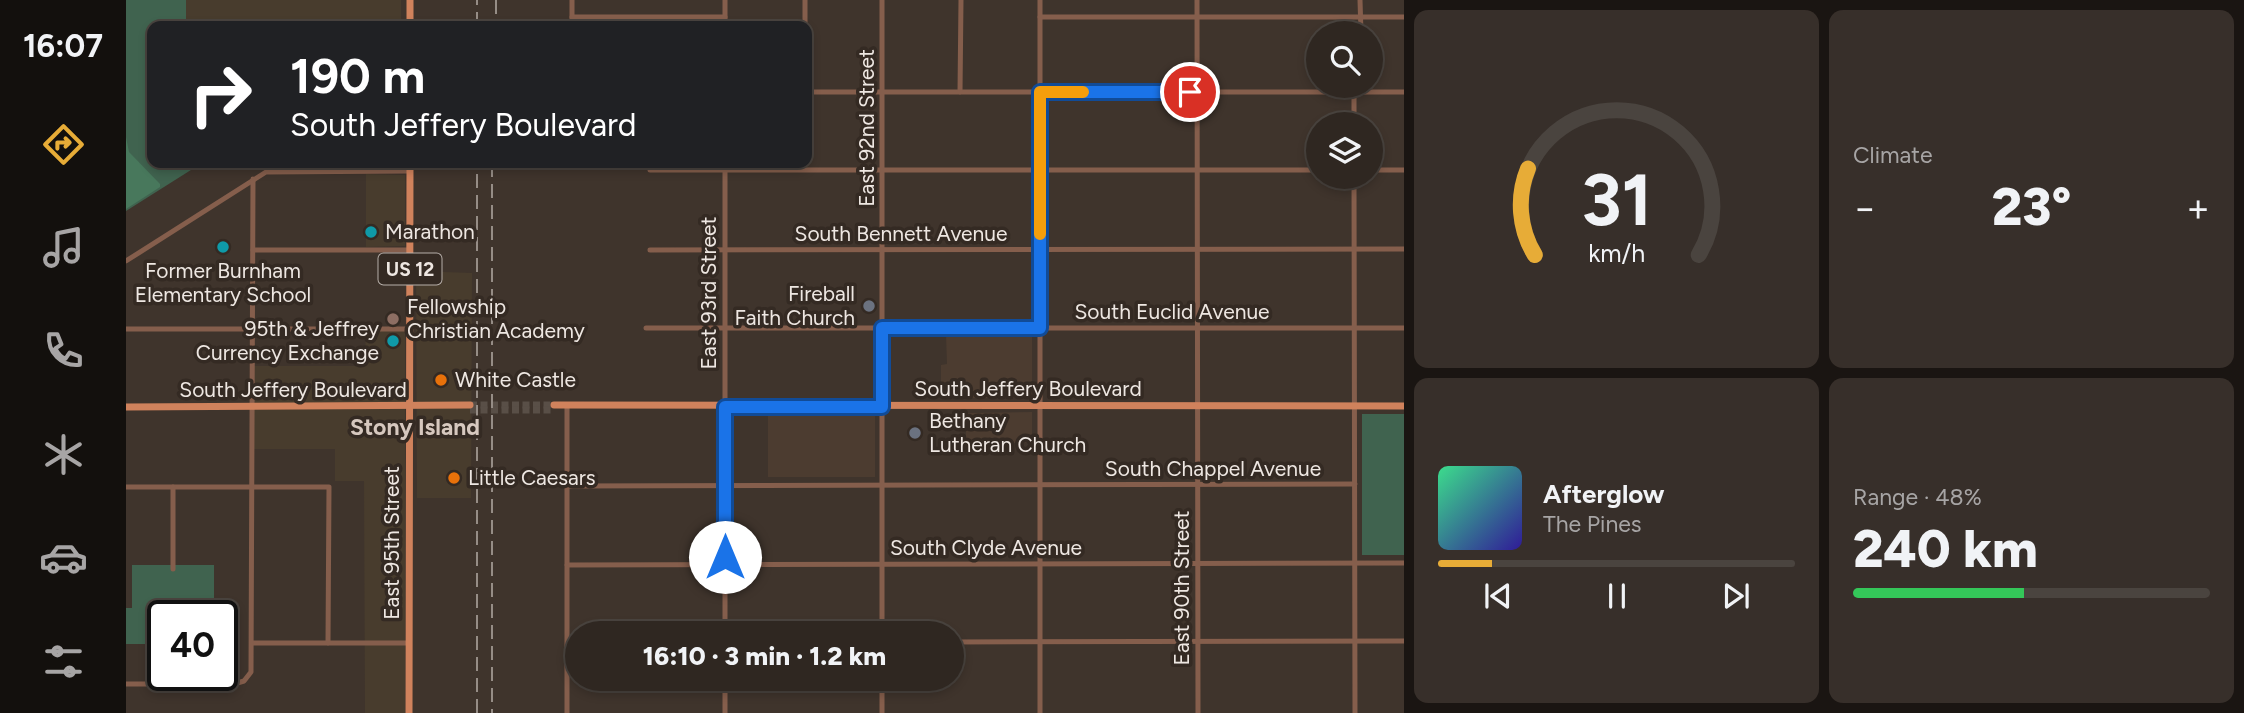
<!DOCTYPE html>
<html lang="en">
<head>
<meta charset="utf-8">
<style>
  body { margin:0; font-family:Figtree,sans-serif; background:#372f2a; color:#f1f3f6; height:100vh; display:flex; flex-direction:column; font-size:26px; white-space:nowrap }
  * { box-sizing:border-box; margin:0 }
  p { font-size:23px; color:#a7a5a5 }
  .icon { flex:none; width:38px; height:38px; fill:none; stroke:currentColor; stroke-width:2; stroke-linecap:round; stroke-linejoin:round }
  .map { position:relative; flex:1; overflow:hidden }
  .sheet { display:flex; flex-direction:column; gap:10px; padding:10px; background:#1a1512; width:840px }
  .sheet>* { flex:none }
  .hud { position:absolute; left:21px; top:21px; width:665px; height:147px; border-radius:14px; box-shadow:0 4px 10px #0003,0 0 0 2px #4a443f; background:#202124; color:#fff; overflow:hidden }
  .buttons { position:absolute; left:1180px; top:21px; display:grid; gap:14px }
  .buttons a { display:grid; place-items:center; width:77px; height:77px; border-radius:50%; background:#2f2721; box-shadow:0 4px 10px #0003,0 0 0 2px #4a443f; font-size:35px }
  .speed { position:absolute; left:21px; top:600px; display:flex; gap:14px; font-size:35px; font-weight:700; text-align:center }
  .speed>* { display:grid; place-content:center; width:91px; height:91px; border-radius:50%; background:#2f2721; box-shadow:0 4px 10px #0003,0 0 0 2px #4a443f; line-height:1 }
  .speed .limit { border:4px solid #111; border-radius:10px; background:#fff; color:#111 }
  .pin { position:absolute; display:grid; place-items:center; width:60px; height:60px; color:#fff; margin:-30px; border:4px solid #fff; border-radius:50%; box-shadow:0 2px 7px #0007 }
  .me { position:absolute; width:77px; margin:-38px; rotate:0deg; stroke-linejoin:round; filter:drop-shadow(0 0 5px #0008) }
  .turn { display:flex; align-items:center; gap:24px; height:147px; padding:0 28px; font-size:32px }
  .turn .icon { width:91px; height:91px; stroke-width:2.5 }
  .turn b { display:block; font-size:49px; line-height:60px }
  .big { font-size:52px; font-weight:800; line-height:1.1 }
  .sheet .tile { flex:1; display:flex; flex-direction:column; justify-content:center; gap:10px; min-width:0; padding:0 24px; border-radius:14px; background:#372f2a }
  .sheet .dial { align-items:center; gap:0 }
  .dial svg { height:182px; overflow:visible; fill:none; stroke:#4a443f; stroke-width:7; stroke-linecap:round; text-anchor:middle }
  .dial text { fill:#f1f3f6; stroke:none }
  .song { display:flex; align-items:center; gap:21px }
  .cover { width:84px; height:84px; border-radius:10px; background:linear-gradient(135deg,hsl(150 70% 55%),hsl(250 70% 35%)) }
  .played { height:7px; border-radius:4px; background:linear-gradient(90deg,#e7ac37 15%,#4a443f 15%) }
  .keys { display:flex; justify-content:space-around; direction:ltr }
  .heat { display:flex; justify-content:space-between; align-items:center; font-size:38px; direction:ltr }
  .charge { height:10px; border-radius:5px; background:linear-gradient(90deg,#34c759 48%,#4a443f 0) }
  .sheet .tiles { flex:1; display:grid; gap:10px; grid-template-columns:repeat(2,1fr) }
  .trip { position:absolute; left:439px; top:621px; width:399px; height:70px; border-radius:35px; background:#2f2721; box-shadow:0 4px 10px #0003,0 0 0 2px #4a443f; font-weight:800; line-height:70px; text-align:center }
  main { display:flex; flex:1; min-height:0 }
  .dock { display:flex; flex-direction:column; width:126px; justify-content:space-around; align-items:center; background:#13100d; color:#a7a5a5 }
  .dock .icon { width:49px; height:49px }
  .dock .selected { color:#e7ac37 }
  .dock b { font-size:32px; color:#f1f3f6 }
  .map>svg:first-child { display:block }
  .commercial { fill:#483c2d }
  .built { fill:#4c3c30 }
  .green { fill:#40634f }
  .forest { fill:#48785c }
  .lines { fill:none; stroke-linecap:round; stroke-linejoin:round }
  .major-tunnel { stroke:#594f47; stroke-width:7; stroke-dasharray:7 3.5; stroke-linecap:butt }
  .minor { stroke:#855e4c; stroke-width:5 }
  .major { stroke:#d0825c; stroke-width:7 }
  .rail { stroke:#968d86; stroke-width:2; stroke-dasharray:14 7; stroke-linecap:butt }
  .route-casing { stroke:#114b97; stroke-width:18 }
  .route { stroke:#1a73e8; stroke-width:12 }
  .slow { stroke:#f59e0b; stroke-width:12 }
  .culture-dot { fill:#0f9aa8; stroke:#342a23; stroke-width:2.5 }
  .worship-dot { fill:#6b7280; stroke:#342a23; stroke-width:2.5 }
  .education-dot { fill:#8d6e63; stroke:#342a23; stroke-width:2.5 }
  .food-dot { fill:#e8710a; stroke:#342a23; stroke-width:2.5 }
  .labels { text-anchor:middle; stroke-width:7; stroke-linejoin:round; paint-order:stroke }
  .shield { fill:#342a23; stroke:#b6aea9; stroke-width:2 }
  .shield-label { font-size:19px; font-weight:bold; fill:#eee7e2 }
  .street-label { font-size:21px; fill:#eee7e2; stroke:#342a23 }
  .poi-label { font-size:21px; fill:#eee7e2; stroke:#342a23; text-anchor:start }
  .neighbourhood-label { font-size:23px; font-weight:bold; fill:#d6c8bf; stroke:#342a23 }
</style>
</head>
<body>
<main>
<nav class="dock">
<b>16:07</b>
<svg class="icon selected" aria-label="directions" viewBox="0 0 24 24"><path d="M12 3l9 9-9 9-9-9zM9 14v-3h6M13 9l2 2-2 2"/></svg>
<svg class="icon" aria-label="music" viewBox="0 0 24 24"><path d="M9 18V5l10-2v13"/><circle cx="6" cy="18" r="3"/><circle cx="16" cy="16" r="3"/></svg>
<svg class="icon" aria-label="phone" viewBox="0 0 24 24"><path d="M5 4h4l2 5-3 2q2 4 5 5l2-3 5 2v4C11 20 4 13 5 4z"/></svg>
<svg class="icon" aria-label="climate" viewBox="0 0 24 24"><path d="M12 3v18M4 7l16 10M4 17L20 7"/></svg>
<svg class="icon" aria-label="car" viewBox="0 0 24 24"><path d="M5 17H2v-5l4-1 3-4h7l3 4 3 1v5h-3M9 17h6M6 11h13"/><circle cx="7" cy="17" r="2"/><circle cx="17" cy="17" r="2"/></svg>
<svg class="icon" aria-label="filters" viewBox="0 0 24 24"><path d="M4 7h16M4 17h16"/><circle cx="9" cy="7" r="2"/><circle cx="15" cy="17" r="2"/></svg>
</nav>
<div class="map">
<svg width="1278" height="713" viewBox="0 0 1278 713">
  <rect width="100%" height="100%" fill="#3f342c"/>
  <!-- commercial -->
  <g class="commercial">
    <rect x="59" y="0" width="216" height="26"/>
    <polygon points="240,174 279,175 279,246 240,247"/>
    <polygon points="290,271 346,273 345,498 291,498"/>
    <polygon points="239,330 279,330 279,713 239,713 238,481 209,481 209,449 128,449 128,366 229,366 232,361 240,361"/>
  </g>
  <!-- built -->
  <g class="built">
    <polygon points="820,335 906,335 906,398 815,398 815,365 821,364"/>
    <polygon points="906,412 906,443 840,443 840,413"/>
    <rect x="642" y="415" width="107" height="62"/>
  </g>
  <!-- green -->
  <g class="green">
    <polygon points="0,0 60,0 60,26 26,26 26,163 76,163 0,211"/>
    <rect x="1236" y="414" width="42" height="141"/>
    <polygon points="6,565 88,565 88,616 37,616 37,644 0,644 0,608 6,608"/>
  </g>
  <!-- forest -->
  <polygon class="forest" points="0,137 3,152 34,184 34,187 0,209"/>
  <g class="lines">
    <!-- major-tunnel -->
    <g class="major-tunnel">
      <polyline points="344,405 428,405"/>
      <polyline points="344,410 428,410"/>
    </g>
    <!-- minor -->
    <g class="minor">
      <polyline points="599,0 599,26"/>
      <polyline points="914,0 914,713"/>
      <polyline points="1071,0 1072,713"/>
      <polyline points="1234,0 1235,33"/>
      <polyline points="446,17 599,17"/>
      <polyline points="914,17 1278,17"/>
      <polyline points="446,26 446,0"/>
      <polyline points="679,26 679,0"/>
      <polyline points="681,92 1278,92"/>
      <polyline points="834,92 835,0"/>
      <polyline points="1228,124 1228,98 1234,86"/>
      <polyline points="599,163 599,634"/>
      <polyline points="524,170 1192,170"/>
      <polyline points="1244,170 1278,170"/>
      <polyline points="1228,177 1229,713"/>
      <polyline points="127,250 284,250"/>
      <polyline points="524,250 1278,249"/>
      <polyline points="0,261 140,172 284,171"/>
      <polyline points="520,328 1278,328"/>
      <polyline points="0,329 284,329"/>
      <polyline points="441,486 1229,484"/>
      <polyline points="0,487 203,487 202,643"/>
      <polyline points="441,565 1278,563"/>
      <polyline points="47,569 47,487"/>
      <polyline points="756,634 756,0"/>
      <polyline points="826,642 1278,641"/>
      <polyline points="126,643 283,643"/>
      <polyline points="599,679 599,713"/>
      <polyline points="0,684 108,684 118,681 125,672 127,179"/>
      <polyline points="441,713 441,407"/>
      <polyline points="756,713 756,679"/>
    </g>
    <!-- major -->
    <g class="major">
      <polyline points="284,0 284,26"/>
      <polyline points="428,405 1278,406"/>
      <polyline points="0,407 344,405"/>
      <polyline points="283,713 284,163"/>
    </g>
    <!-- rail -->
    <g class="rail">
      <polyline points="370,0 370,26"/>
      <polyline points="351,26 351,0"/>
      <polyline points="366,163 366,713"/>
      <polyline points="351,713 351,163"/>
    </g>
  </g>
  <g class="lines">
    <!-- route casing -->
    <g class="route-casing">
      <polyline id="route" points="599,557 599,407 756,407 756,328 914,328 914,92 1064,92"/>
    </g>
    <!-- route -->
    <use href="#route" class="route"/>
    <!-- slow -->
    <polyline class="slow" points="914,234 914,92 957,92"/>
  </g>
  <!-- markers -->
  <g class="culture-dot">
    <circle cx="245" cy="232" r="7"/>
    <circle cx="97" cy="247" r="7"/>
    <circle cx="267" cy="341" r="7"/>
  </g>
  <g class="worship-dot">
    <circle cx="743" cy="306" r="7"/>
    <circle cx="789" cy="433" r="7"/>
  </g>
  <circle class="education-dot" cx="267" cy="319" r="7"/>
  <g class="food-dot">
    <circle cx="315" cy="380" r="7"/>
    <circle cx="328" cy="478" r="7"/>
  </g>
  <g class="labels">
    <!-- shield labels -->
    <rect class="shield" x="252.5" y="253.5" width="63" height="31" rx="5"/>
    <g class="shield-label">
      <text x="284" y="276">US 12</text>
    </g>
    <!-- street labels -->
    <g class="street-label">
      <text transform="translate(741 128) rotate(-90)" y="7">East 92nd Street</text>
      <text x="775" y="241">South Bennett Avenue</text>
      <text transform="translate(583 293) rotate(-90)" y="7">East 93rd Street</text>
      <text x="1046" y="319">South Euclid Avenue</text>
      <text x="902" y="396">South Jeffery Boulevard</text>
      <text x="167" y="397">South Jeffery Boulevard</text>
      <text x="1087" y="476">South Chappel Avenue</text>
      <text transform="translate(266 543) rotate(-90)" y="7">East 95th Street</text>
      <text x="860" y="555">South Clyde Avenue</text>
      <text transform="translate(1056 588) rotate(-90)" y="7">East 90th Street</text>
    </g>
    <!-- poi labels -->
    <g class="poi-label">
      <text x="259" y="239">Marathon</text>
      <text x="97" y="278" text-anchor="middle">Former Burnham<tspan x="97" dy="24">Elementary School</tspan></text>
      <text x="729" y="301" text-anchor="end">Fireball<tspan x="729" dy="24">Faith Church</tspan></text>
      <text x="281" y="314">Fellowship<tspan x="281" dy="24">Christian Academy</tspan></text>
      <text x="253" y="336" text-anchor="end">95th &amp; Jeffrey<tspan x="253" dy="24">Currency Exchange</tspan></text>
      <text x="329" y="387">White Castle</text>
      <text x="803" y="428">Bethany<tspan x="803" dy="24">Lutheran Church</tspan></text>
      <text x="342" y="485">Little Caesars</text>
    </g>
    <!-- neighbourhood labels -->
    <g class="neighbourhood-label">
      <text x="289" y="435">Stony Island</text>
    </g>
  </g>
</svg>
<div class="buttons">
<a><svg class="icon" aria-label="search" viewBox="0 0 24 24"><circle cx="10" cy="10" r="6"/><path d="M15 15l6 6"/></svg></a>
<a><svg class="icon" aria-label="layers" viewBox="0 0 24 24"><path d="M12 4l9 5-9 5-9-5zM3 14l9 5 9-5"/></svg></a>
</div>
<div class="speed"><div class="limit">40</div></div>
<div class="pin" style="left:1064px;top:92px;background:#d93025"><svg class="icon" aria-label="arrive" viewBox="0 0 24 24"><path d="M6 21V4h12l-3 4 3 4H6"/></svg></div>
<svg class="me" style="left:599px;top:557px" viewBox="-20 -20 40 40"><circle r="19" fill="#fff"/><path d="M0-13L10 11 0 6-10 11z" fill="#1a73e8"/></svg>
<div class="trip">16:10 · 3 min · 1.2 km</div>
<div class="hud">
<div class="turn"><svg class="icon" aria-label="right" viewBox="0 0 24 24"><path d="M7 20v-9h11M14 6l5 5-5 5"/></svg><div><b>190 m</b>South Jeffery Boulevard</div></div>
</div>
</div>
<section class="sheet">
<div class="tiles">
<div class="tile dial"><svg viewBox="0 0 100 80">
<path d="M14 69A42 42 0 1 1 86 69"/>
<path d="M14 69A42 42 0 0 1 11 31" stroke="#e7ac37"/>
<text x="50" y="56" font-size="32" font-weight="700">31</text>
<text x="50" y="72" font-size="11">km/h</text>
</svg></div>
<div class="tile"><p>Climate</p>
<div class="heat"><a>−</a><b class="big">23°</b><a>+</a></div>
</div>
<div class="tile">
<div class="song"><i class="cover"></i><div><b>Afterglow</b><p>The Pines</p></div></div>
<div class="played"></div>
<div class="keys"><svg class="icon" aria-label="previous" viewBox="0 0 24 24"><path d="M18 5L8 12l10 7zM5 5v14"/></svg><svg class="icon" aria-label="pause" viewBox="0 0 24 24"><path d="M8 5v14M16 5v14"/></svg><svg class="icon" aria-label="next" viewBox="0 0 24 24"><path d="M6 5l10 7-10 7zM19 5v14"/></svg></div>
</div>
<div class="tile"><p>Range · 48%</p><b class="big">240 km</b><div class="charge"></div></div>
</div>
</section>
</main>
</body>
</html>
